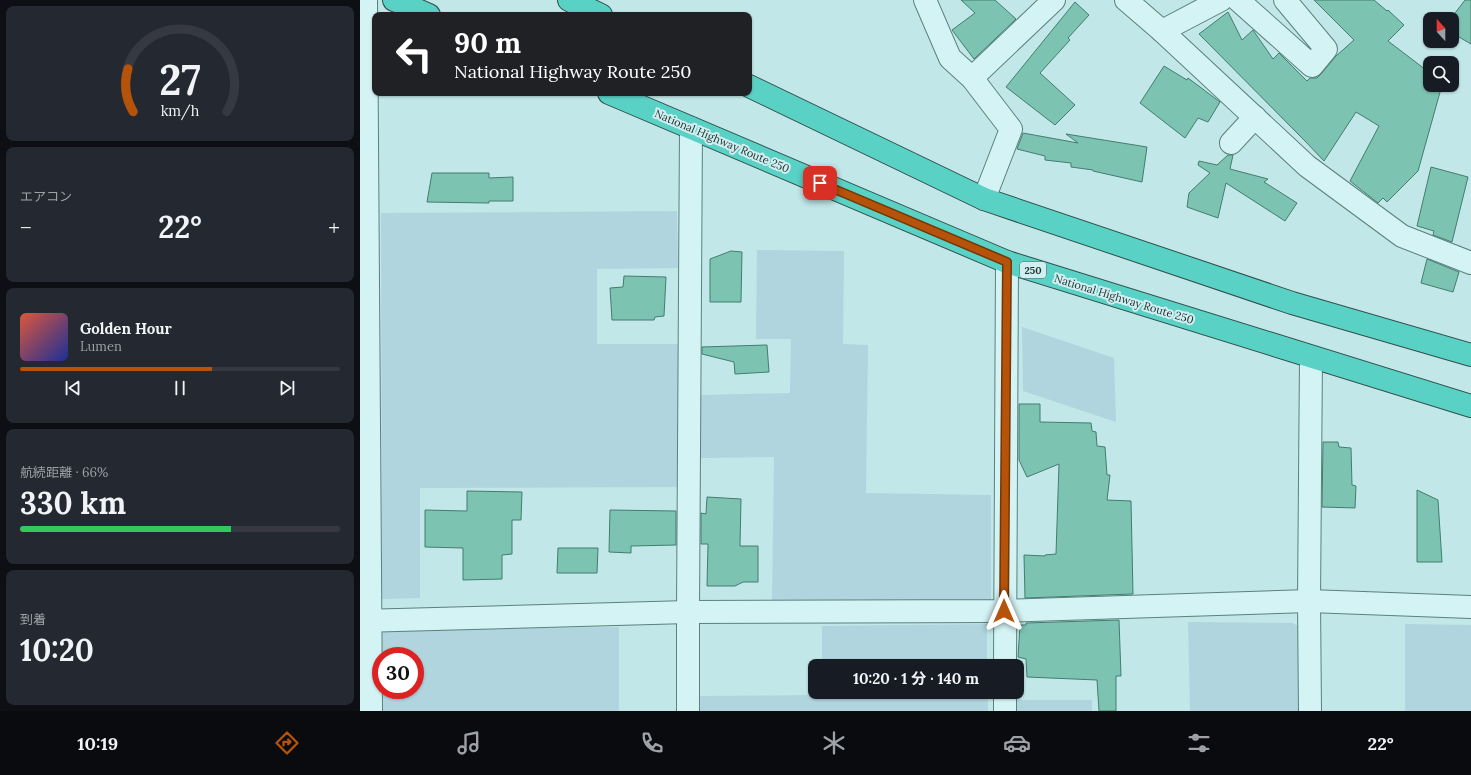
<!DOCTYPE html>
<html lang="ja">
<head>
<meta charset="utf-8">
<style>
  body { margin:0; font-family:Lora,"Noto Sans JP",serif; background:#242831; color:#f1f3f6; height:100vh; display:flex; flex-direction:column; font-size:15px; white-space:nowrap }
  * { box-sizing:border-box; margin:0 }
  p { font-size:13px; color:#9ea1a6 }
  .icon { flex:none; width:22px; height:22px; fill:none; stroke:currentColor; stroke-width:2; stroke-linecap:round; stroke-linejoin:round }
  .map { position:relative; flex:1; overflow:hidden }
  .drawer { display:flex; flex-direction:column; gap:6px; padding:6px; background:#0d0f14; width:360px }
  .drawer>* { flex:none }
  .hud { position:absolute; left:12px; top:12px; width:380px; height:84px; border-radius:8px; box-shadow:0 1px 3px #0004; background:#202124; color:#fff; overflow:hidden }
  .needle { width:26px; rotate:339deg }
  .tools { position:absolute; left:1063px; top:12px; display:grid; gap:8px }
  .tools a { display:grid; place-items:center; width:36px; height:36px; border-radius:8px; background:#171b24; box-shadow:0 1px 3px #0004; font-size:20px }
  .speed { position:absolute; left:12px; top:647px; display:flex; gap:8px; font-size:20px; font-weight:700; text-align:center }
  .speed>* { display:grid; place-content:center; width:52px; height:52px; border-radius:50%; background:#171b24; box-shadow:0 1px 3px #0004; line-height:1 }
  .speed .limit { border:6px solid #d22; background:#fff; color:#111 }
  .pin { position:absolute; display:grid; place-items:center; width:34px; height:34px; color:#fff; margin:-17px; border-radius:8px; box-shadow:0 2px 6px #0006 }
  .me { position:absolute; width:44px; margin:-22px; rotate:0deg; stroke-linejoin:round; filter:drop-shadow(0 0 3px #0008) }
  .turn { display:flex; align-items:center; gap:14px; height:84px; padding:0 16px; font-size:18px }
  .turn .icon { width:52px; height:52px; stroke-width:2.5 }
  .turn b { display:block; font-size:28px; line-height:34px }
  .big { font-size:30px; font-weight:700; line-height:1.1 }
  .drawer .card { flex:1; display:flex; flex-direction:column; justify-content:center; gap:6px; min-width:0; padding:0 14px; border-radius:8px; background:#242831 }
  .drawer .dial { align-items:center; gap:0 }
  .dial svg { height:104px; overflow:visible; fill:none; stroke:#363941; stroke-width:7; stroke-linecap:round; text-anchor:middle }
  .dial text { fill:#f1f3f6; stroke:none }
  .song { display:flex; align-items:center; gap:12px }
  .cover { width:48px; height:48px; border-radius:6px; background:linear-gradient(135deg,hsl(10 70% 55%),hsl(230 70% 35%)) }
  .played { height:4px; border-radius:2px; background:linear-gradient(90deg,#b45309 60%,#363941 60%) }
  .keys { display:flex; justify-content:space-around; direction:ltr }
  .heat { display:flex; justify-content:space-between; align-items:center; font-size:22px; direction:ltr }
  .charge { height:6px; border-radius:3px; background:linear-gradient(90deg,#34c759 66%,#363941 0) }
  .trip { position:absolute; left:448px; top:659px; width:216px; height:40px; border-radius:8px; background:#171b24; box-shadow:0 1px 3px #0004; font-weight:700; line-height:40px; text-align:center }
  .tab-bar { display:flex; height:64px; justify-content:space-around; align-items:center; background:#090b0e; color:#9ea1a6 }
  .tab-bar .icon { width:28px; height:28px }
  .tab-bar .selected { color:#b45309 }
  .tab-bar b { font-size:18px; color:#f1f3f6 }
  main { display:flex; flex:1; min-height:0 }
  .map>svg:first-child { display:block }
  .farmland { fill:#b0d5de }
  .building { fill:#7cc3b2; stroke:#437d6e }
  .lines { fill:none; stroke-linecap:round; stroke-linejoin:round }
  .street-casing { stroke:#5b817c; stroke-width:24 }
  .highway-casing { stroke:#2f4f49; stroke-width:24 }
  .street { stroke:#d4f3f5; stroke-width:22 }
  .highway { stroke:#5ad1c5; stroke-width:22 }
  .route-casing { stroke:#753606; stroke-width:10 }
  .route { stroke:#b45309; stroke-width:7 }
  .labels { text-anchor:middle; stroke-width:4; stroke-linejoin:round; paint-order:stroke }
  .shield { fill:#d1eff1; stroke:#546b69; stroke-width:1 }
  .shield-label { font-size:10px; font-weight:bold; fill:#1e322f }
  .street-label { font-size:11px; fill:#1e322f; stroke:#d1eff1 }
</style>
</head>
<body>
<main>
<section class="drawer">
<div class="card dial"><svg viewBox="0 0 100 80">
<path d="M14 69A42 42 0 1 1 86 69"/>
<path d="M14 69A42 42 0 0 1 10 36" stroke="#b45309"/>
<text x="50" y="56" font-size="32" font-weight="700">27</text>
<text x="50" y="72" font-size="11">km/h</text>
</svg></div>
<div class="card"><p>エアコン</p>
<div class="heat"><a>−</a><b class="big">22°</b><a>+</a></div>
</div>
<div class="card">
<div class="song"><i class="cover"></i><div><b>Golden Hour</b><p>Lumen</p></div></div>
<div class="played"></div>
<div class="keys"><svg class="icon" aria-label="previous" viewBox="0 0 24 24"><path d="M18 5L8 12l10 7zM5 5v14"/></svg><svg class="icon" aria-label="pause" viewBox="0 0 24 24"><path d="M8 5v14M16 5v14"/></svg><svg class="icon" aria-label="next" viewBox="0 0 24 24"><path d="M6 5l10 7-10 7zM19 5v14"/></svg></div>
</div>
<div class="card"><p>航続距離 · 66%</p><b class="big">330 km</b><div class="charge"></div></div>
<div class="card"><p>到着</p><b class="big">10:20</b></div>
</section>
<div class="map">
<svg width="1111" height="711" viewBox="0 0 1111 711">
  <rect width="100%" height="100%" fill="#c2e7e9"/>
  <!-- farmland -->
  <g class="farmland">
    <polygon points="317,211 318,268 237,269 237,344 318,344 318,487 60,488 60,598 22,599 21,213"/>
    <polygon points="397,250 484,251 483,344 508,345 506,493 631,495 631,603 412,603 414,457 340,458 341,395 430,393 431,339 396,339"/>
    <polygon points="662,327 754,358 756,422 663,391"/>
    <polygon points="828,622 933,623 943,630 943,711 830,711"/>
    <polygon points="627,624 627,666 462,666 462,626"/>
    <polygon points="1045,624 1111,625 1111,711 1045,711"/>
    <polygon points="259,627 259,711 23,711 23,690 55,690 55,656 22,656 22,629"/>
    <polygon points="462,692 628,692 628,711 338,711 338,696 462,695"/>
    <rect x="654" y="700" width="78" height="11"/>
  </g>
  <!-- building -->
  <g class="building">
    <polygon points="601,0 635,0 656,19 614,59 592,30 615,13"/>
    <polygon points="954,0 1014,0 1027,11 1028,10 1044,25 1028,41 1070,73 1070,85 1082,85 1058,171 1027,202 1023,198 1018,203 990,181 1019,126 996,112 964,161 945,141 839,34 868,12 882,40 893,30 913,59 919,53 947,81 950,78 957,78 961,74 976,56 994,40"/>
    <polygon points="1105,0 1111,0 1111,44 1092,33 1092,17"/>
    <polygon points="715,2 729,15 708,38 710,40 680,73 715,105 695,125 646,87"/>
    <polygon points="804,66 827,80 828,78 860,102 848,122 838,118 825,138 780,103"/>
    <polygon points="663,133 718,143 706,134 787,147 782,182 733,171 733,170 711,167 711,163 685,160 685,156 657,149"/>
    <polygon points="868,155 873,155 870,169 908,179 904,182 937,203 925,221 866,183 858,218 827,207 829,193 850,173 838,165 839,161 857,165"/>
    <polygon points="1071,167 1108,177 1092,242 1073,235 1074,231 1057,226"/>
    <polygon points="72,173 129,173 129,178 153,177 153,201 129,201 129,203 67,202"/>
    <polygon points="371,251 382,252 381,302 350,302 350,259"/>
    <polygon points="1067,259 1099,272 1093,292 1061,283"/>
    <polygon points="264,276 306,277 304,316 295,317 294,320 252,320 250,288 263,287"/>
    <polygon points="407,345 409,372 375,374 374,362 342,354 342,347"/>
    <polygon points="659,404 680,404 680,422 731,423 732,431 736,432 737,446 745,447 747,475 750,475 747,500 771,501 773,594 665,598 664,555 685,556 685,555 696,554 699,464 667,477 659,460"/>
    <polygon points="963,442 978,442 979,447 991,448 992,485 996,486 995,508 962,507"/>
    <polygon points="1057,490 1078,500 1082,562 1057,562"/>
    <polygon points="107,491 162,492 161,520 152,520 152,554 142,555 142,579 103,580 103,548 65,547 65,510 107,511"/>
    <polygon points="347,497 381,499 380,546 398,546 398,582 383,582 375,586 347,586 348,544 341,544 341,513 346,514"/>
    <polygon points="250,510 316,511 316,545 271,546 271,553 249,552"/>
    <polygon points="198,548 238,548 237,573 197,573"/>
    <polygon points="759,620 761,676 756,676 756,711 739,711 737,680 667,677 666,659 658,657 660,625 666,625 666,623"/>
  </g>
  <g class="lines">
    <!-- street casing -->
    <g class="street-casing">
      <g id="street">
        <polyline points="6,0 11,711"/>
        <polyline points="565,0 590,58 612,78 651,129 624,199"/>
        <polyline points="766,0 802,31 947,166 1042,236 1111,263"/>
        <polyline points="878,0 952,66 966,49 925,0"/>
        <polyline points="802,31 861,0"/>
        <polyline points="612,78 694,0"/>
        <polyline points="871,143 895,117"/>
        <polyline points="0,621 328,612 644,611 949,601 1111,607"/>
        <polyline points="645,666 647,262"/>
        <polyline points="645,692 645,711"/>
        <polyline points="328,711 328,612 331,128"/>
        <polyline points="950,711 949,601 951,357"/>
      </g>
    </g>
    <!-- highway casing -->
    <g class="highway-casing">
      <g id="highway">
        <polyline points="34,0 69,15"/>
        <polyline points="209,0 241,15"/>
        <polyline points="389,86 624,199 932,303 1111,355"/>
        <polyline points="249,93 647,262 1111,406"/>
      </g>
    </g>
    <!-- street -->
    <use href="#street" class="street"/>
    <!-- highway -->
    <use href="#highway" class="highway"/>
  </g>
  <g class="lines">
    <!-- route casing -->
    <g class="route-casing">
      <polyline id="route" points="460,183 647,262 644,611"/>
    </g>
    <!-- route -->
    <use href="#route" class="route"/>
  </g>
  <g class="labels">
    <!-- shield labels -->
    <rect class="shield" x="660" y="262" width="26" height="16" rx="3"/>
    <g class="shield-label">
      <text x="673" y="274">250</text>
    </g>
    <!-- street labels -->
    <g class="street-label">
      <text transform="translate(362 141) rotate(23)" y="4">National Highway Route 250</text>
      <text transform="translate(764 299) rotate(17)" y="4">National Highway Route 250</text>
    </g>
  </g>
</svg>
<div class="tools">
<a><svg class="needle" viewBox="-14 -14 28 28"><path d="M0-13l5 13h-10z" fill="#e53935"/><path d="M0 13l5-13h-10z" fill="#9ea1a6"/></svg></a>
<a><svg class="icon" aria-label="search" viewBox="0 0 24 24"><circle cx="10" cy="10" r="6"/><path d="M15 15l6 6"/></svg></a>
</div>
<div class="speed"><div class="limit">30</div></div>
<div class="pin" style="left:460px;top:183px;background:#d93025"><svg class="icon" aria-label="arrive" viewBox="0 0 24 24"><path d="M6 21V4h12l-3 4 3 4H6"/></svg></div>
<svg class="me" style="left:644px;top:611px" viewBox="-20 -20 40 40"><path d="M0-17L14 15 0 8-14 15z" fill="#b45309" stroke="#fff" stroke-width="4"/></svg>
<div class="trip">10:20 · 1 分 · 140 m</div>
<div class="hud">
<div class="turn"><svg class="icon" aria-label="left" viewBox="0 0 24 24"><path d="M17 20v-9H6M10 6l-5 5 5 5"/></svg><div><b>90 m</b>National Highway Route 250</div></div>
</div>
</div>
</main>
<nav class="tab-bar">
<b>10:19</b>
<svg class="icon selected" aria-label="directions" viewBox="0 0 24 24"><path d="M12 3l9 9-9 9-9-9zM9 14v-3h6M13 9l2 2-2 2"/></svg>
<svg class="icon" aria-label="music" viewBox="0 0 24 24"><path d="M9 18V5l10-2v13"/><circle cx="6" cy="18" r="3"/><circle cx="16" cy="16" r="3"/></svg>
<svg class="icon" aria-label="phone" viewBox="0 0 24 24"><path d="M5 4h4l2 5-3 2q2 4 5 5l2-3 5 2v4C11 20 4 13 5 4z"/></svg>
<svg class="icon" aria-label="climate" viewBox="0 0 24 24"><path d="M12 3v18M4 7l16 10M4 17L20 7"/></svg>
<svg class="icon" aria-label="car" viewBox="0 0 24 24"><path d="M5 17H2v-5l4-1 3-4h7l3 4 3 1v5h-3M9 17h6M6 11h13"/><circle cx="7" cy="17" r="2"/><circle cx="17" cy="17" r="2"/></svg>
<svg class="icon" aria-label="filters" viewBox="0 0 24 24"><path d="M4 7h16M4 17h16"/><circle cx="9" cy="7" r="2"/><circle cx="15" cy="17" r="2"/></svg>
<b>22°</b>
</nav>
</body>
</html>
